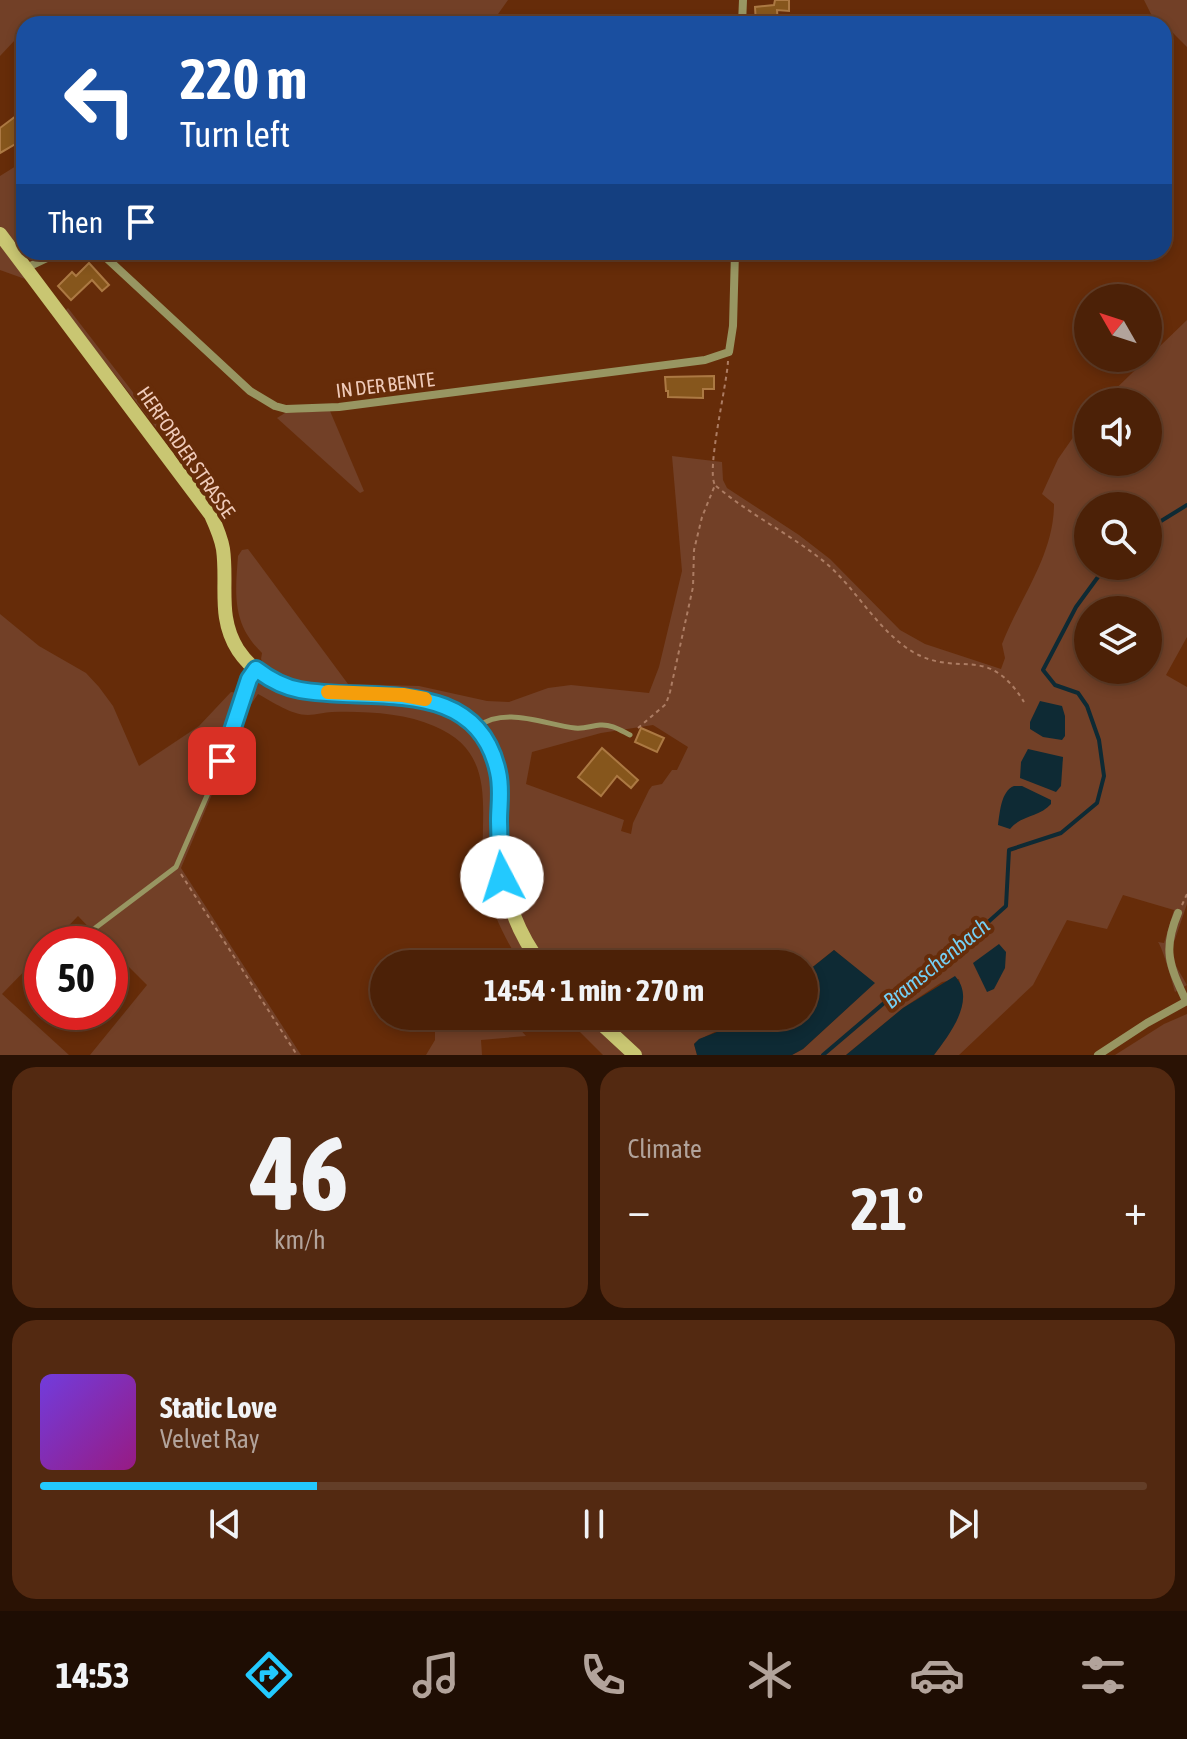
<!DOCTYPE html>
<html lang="en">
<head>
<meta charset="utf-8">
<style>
  body { margin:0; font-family:"Asap Condensed",sans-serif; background:#532911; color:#f1f3f6; height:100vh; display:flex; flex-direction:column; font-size:30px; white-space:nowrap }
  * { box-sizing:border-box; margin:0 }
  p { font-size:26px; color:#b2a39b }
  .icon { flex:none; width:44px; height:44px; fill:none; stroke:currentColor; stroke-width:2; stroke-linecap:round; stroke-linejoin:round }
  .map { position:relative; height:1055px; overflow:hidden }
  .details { display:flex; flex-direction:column; gap:12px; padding:12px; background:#2a1204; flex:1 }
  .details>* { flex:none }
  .banner { position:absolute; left:16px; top:16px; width:1156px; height:244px; border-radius:24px; box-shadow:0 4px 12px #0003,0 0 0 2px #633e28; background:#1a4fa0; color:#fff; overflow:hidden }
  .needle { width:52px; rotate:309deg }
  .controls { position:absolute; left:1074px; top:284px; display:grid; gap:16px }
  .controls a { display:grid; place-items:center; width:88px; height:88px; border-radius:50%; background:#4c2107; box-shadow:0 4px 12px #0003,0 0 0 2px #633e28; font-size:40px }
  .speed { position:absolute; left:24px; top:926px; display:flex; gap:16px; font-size:40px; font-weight:700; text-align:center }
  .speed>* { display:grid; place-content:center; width:104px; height:104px; border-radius:50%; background:#4c2107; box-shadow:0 4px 12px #0003,0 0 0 2px #633e28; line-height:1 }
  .speed .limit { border:12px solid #d22; background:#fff; color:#111 }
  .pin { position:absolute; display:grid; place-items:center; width:68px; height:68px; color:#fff; margin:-34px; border-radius:16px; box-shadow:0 4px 12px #0006 }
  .me { position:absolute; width:88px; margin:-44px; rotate:355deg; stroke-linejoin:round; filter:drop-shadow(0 0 6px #0008) }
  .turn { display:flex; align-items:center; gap:28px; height:168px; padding:0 32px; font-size:36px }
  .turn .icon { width:104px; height:104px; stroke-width:2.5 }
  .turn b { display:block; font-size:56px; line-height:68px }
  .then { display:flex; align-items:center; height:76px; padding:0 32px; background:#0003; gap:16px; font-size:30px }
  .big { font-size:60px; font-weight:700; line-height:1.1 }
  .details .widget { flex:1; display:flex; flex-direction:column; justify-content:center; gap:12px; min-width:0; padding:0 28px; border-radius:24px; background:#532911 }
  .details .dial { align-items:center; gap:0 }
  .dial b { font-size:104px; line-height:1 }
  .song { display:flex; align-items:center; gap:24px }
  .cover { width:96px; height:96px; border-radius:12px; background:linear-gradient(135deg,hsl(260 70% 55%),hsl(310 70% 35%)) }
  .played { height:8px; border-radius:4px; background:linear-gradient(90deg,#23c9fe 25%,#633e28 25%) }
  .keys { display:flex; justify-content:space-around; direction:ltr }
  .heat { display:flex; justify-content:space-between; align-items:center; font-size:44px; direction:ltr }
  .details .tiles { flex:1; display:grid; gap:12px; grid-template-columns:1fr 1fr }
  .widget:last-child { grid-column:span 2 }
  .trip { position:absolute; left:370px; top:950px; width:448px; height:80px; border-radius:40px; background:#4c2107; box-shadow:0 4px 12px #0003,0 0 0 2px #633e28; font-weight:700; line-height:80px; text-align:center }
  .dock { display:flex; height:128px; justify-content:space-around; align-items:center; background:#1e0d03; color:#b2a39b }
  .dock .icon { width:56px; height:56px }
  .dock .active { color:#23c9fe }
  .dock b { font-size:36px; color:#f1f3f6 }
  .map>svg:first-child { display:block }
  .green { fill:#724027; fill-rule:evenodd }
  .water { fill:#0e2a34 }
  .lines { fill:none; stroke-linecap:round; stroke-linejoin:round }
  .stream { stroke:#0e2a34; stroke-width:4 }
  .building { fill:#86561c; stroke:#ac7943; stroke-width:2 }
  .path { stroke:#ac7c63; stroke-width:2; stroke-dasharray:4 4; stroke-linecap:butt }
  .lane { stroke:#989662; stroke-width:5 }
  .street { stroke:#989662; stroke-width:8 }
  .secondary { stroke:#c9c672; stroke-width:14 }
  .route-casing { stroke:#1783a5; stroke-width:20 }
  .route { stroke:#23c9fe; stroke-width:14 }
  .slow { stroke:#f59e0b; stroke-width:14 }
  .labels { text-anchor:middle; stroke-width:8; stroke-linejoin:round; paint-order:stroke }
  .street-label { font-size:20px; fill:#efcab9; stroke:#662c09 }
  .water-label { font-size:22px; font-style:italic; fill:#74cff4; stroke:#662c09 }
</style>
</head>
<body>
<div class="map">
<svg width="1187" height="1055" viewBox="0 0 1187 1055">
  <rect width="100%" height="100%" fill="#662c09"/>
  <!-- green -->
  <g class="green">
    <polygon points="0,0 508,0 491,24 24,24 24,49 15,40 0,56"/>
    <polygon points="1144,0 1187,0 1187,47 1164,24 1152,16"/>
    <polygon points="24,161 24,252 50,252 34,259 25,258 25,279 0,270 0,176"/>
    <polygon points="68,308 196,474 194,476 65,311"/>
    <path d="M1187,320V637L1166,675L1187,687V904L1172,948L1176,966L1187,985L1175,992C1172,981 1163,949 1158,942L1164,943L1174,910L1123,895L1107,929L1067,920L1033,985L959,1055H934C951,1030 967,1011 959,979L942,982L903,1008L846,1055H792L803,1049L874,983L834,950L804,974V964H521C505,939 491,911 485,881C475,823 505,755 434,726C405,713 365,711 332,712C325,712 316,715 308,715C291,715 273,702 258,694L248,709L181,868L301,1055H90L147,985L110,948V944H105L78,916L51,944H42V953L2,994L69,1055H0V614L39,646L86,673L99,687L113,706L139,766L199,726L231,692L240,693L244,678L255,686L264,664L261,659L262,653C232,624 235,595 238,556L242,550L248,549L348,684L419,686L487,701L509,702L548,688L571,685L649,693L659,667L682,571L672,456L722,462L723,480L727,488L799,535L830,559L900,630L925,644L1001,669L1005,658L1002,644C1020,598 1054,555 1054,504L1042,494L1058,459L1088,416V462H1148V402H1102ZM1088,506H1148V566H1088ZM1088,610H1148V670H1088ZM653,725L688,747L677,770H672L662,784L652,786L649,790L633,823L631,834L621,831L624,820L526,784L532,752L601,733Z"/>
    <polygon points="330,411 364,491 360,493 277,418 285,413"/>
    <polygon points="1187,1014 1187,1055 1115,1055 1164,1024"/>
    <polygon points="435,1016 508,1016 526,1036 481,1040 482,1055 426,1055 435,1040"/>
    <path d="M564,1016H747C735,1023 701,1037 694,1044L697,1055H603Z"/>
  </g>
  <!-- water -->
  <g class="water">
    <polygon points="1040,701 1062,706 1065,716 1065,736 1062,740 1043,737 1030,729 1030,722"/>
    <polygon points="1028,749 1063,757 1061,786 1056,792 1020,778 1021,762"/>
    <path d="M1014,786H1022L1051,800V804C1040,817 1021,815 1010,829L998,825C1000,812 1001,791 1014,786Z"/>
    <polygon points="999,944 1006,952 1005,968 994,989 987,992 973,963"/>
    <polygon points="834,950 875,983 803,1049 792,1055 697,1055 694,1044 699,1039 722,1030 747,1016 804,1016 804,974"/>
    <path d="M955,976C977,1000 949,1035 934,1055H846L903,1008Z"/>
  </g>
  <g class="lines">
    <!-- stream -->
    <g class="stream">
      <polyline points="1148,529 1187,505"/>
      <polyline points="823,1055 904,986 967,941 1006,906 1009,850 1061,833 1097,803 1104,776 1099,740 1087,706 1078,693 1055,685 1043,670 1076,607 1106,566"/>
    </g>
  </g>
  <!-- building -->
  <g class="building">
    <polygon points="775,0 789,0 789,11 777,10 778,24 756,24 755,7 774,5"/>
    <polygon points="24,110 24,139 0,153 0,128"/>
    <polygon points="89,263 109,285 102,291 92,280 71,300 58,286 72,272 76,276"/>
    <polygon points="714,376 714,389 703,389 703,398 668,397 668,391 666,391 665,377"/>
    <polygon points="641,728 664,738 657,752 635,742"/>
    <polygon points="602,748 638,780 631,788 617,776 601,796 578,777"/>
  </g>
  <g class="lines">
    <!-- path -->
    <g class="path">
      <path d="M716,486C750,515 792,535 827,564C857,590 878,631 913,652C960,679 987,642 1024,702"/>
      <path d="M638,728L666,704L670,692L693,587L694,550L702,517L715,485C706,470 727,385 728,361"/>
      <polyline points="181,874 297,1055"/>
      <polyline points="1182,905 1187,894"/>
    </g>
    <!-- lane -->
    <g class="lane">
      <path d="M477,727C505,706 543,724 575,728C584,729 591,726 600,725C611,724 620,730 630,735"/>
      <polyline points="74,944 176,867 222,761 249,679 255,670"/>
    </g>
    <!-- street -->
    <g class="street">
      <polyline points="742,24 743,0"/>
      <polyline points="100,252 250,391 275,406 286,409 339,407 705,360 729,352 733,326 735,252"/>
      <polyline points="26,268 60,252"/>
      <path d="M1178,913C1162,951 1170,966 1186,1001"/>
      <polyline points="1098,1055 1147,1023 1187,1001"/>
    </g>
    <!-- secondary -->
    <g class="secondary">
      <path d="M0,234L211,515C216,526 221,537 223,549C228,585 217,617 238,650C293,732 415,657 476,729C508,766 496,807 500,851C503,893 516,931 541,964"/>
      <polyline points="593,1016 635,1055"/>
    </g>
  </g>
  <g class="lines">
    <!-- route casing -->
    <g class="route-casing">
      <path id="route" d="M222,761L249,679L256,669C269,679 283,687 300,690C370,703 477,674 498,772C502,789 499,805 499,821C499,840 500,858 502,877"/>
    </g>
    <!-- route -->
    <use href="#route" class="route"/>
    <!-- slow -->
    <polyline class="slow" points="328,692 403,695 425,699"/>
  </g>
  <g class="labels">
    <!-- street labels -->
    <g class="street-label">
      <text transform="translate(385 385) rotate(-7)" y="7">IN DER BENTE</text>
      <text transform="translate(186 452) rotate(55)" y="7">HERFORDER STRASSE</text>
    </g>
    <!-- water labels -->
    <g class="water-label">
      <text transform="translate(936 963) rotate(-39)" y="8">Bramschenbach</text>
    </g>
  </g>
</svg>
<div class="controls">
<a><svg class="needle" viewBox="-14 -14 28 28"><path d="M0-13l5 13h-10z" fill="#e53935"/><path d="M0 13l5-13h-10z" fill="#b2a39b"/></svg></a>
<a><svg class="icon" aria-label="sound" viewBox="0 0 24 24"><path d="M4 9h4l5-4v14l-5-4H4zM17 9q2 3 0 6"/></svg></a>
<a><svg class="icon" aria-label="search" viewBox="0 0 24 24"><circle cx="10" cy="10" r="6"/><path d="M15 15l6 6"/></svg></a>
<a><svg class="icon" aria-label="layers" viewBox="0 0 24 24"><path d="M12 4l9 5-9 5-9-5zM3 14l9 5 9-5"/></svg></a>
</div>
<div class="speed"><div class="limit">50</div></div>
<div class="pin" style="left:222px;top:761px;background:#d93025"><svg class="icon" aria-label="arrive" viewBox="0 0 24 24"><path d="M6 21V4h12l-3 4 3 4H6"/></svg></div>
<svg class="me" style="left:502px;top:877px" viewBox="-20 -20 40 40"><circle r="19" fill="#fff"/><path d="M0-13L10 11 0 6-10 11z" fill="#23c9fe"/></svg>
<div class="trip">14:54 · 1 min · 270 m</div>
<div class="banner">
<div class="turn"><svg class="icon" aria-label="left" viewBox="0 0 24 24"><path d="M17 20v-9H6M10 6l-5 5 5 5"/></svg><div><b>220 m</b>Turn left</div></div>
<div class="then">Then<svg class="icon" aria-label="arrive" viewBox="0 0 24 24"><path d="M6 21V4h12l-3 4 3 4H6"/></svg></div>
</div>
</div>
<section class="details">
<div class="tiles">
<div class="widget dial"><b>46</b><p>km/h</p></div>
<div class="widget"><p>Climate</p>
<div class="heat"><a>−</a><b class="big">21°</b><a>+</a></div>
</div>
<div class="widget">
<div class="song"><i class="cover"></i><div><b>Static Love</b><p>Velvet Ray</p></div></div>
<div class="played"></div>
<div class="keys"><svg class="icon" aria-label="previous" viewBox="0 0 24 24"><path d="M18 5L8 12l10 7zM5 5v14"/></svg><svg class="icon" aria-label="pause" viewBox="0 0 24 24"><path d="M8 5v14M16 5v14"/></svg><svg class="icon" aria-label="next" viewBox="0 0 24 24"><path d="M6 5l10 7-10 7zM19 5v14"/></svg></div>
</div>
</div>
</section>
<nav class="dock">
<b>14:53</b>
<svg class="icon active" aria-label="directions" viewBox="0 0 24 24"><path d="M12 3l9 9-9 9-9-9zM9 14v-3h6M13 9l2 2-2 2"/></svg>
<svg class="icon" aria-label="music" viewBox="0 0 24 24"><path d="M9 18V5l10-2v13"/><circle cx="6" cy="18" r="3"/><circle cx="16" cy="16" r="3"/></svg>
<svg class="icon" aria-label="phone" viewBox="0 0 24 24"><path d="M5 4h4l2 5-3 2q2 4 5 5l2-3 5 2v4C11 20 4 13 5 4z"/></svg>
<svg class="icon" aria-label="climate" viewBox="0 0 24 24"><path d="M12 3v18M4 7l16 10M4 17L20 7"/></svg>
<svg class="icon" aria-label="car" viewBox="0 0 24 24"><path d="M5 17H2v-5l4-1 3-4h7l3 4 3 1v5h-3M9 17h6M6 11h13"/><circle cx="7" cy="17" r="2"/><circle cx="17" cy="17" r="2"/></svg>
<svg class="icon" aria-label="filters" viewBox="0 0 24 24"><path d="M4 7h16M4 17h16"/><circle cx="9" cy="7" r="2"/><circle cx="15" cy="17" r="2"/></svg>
</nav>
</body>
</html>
